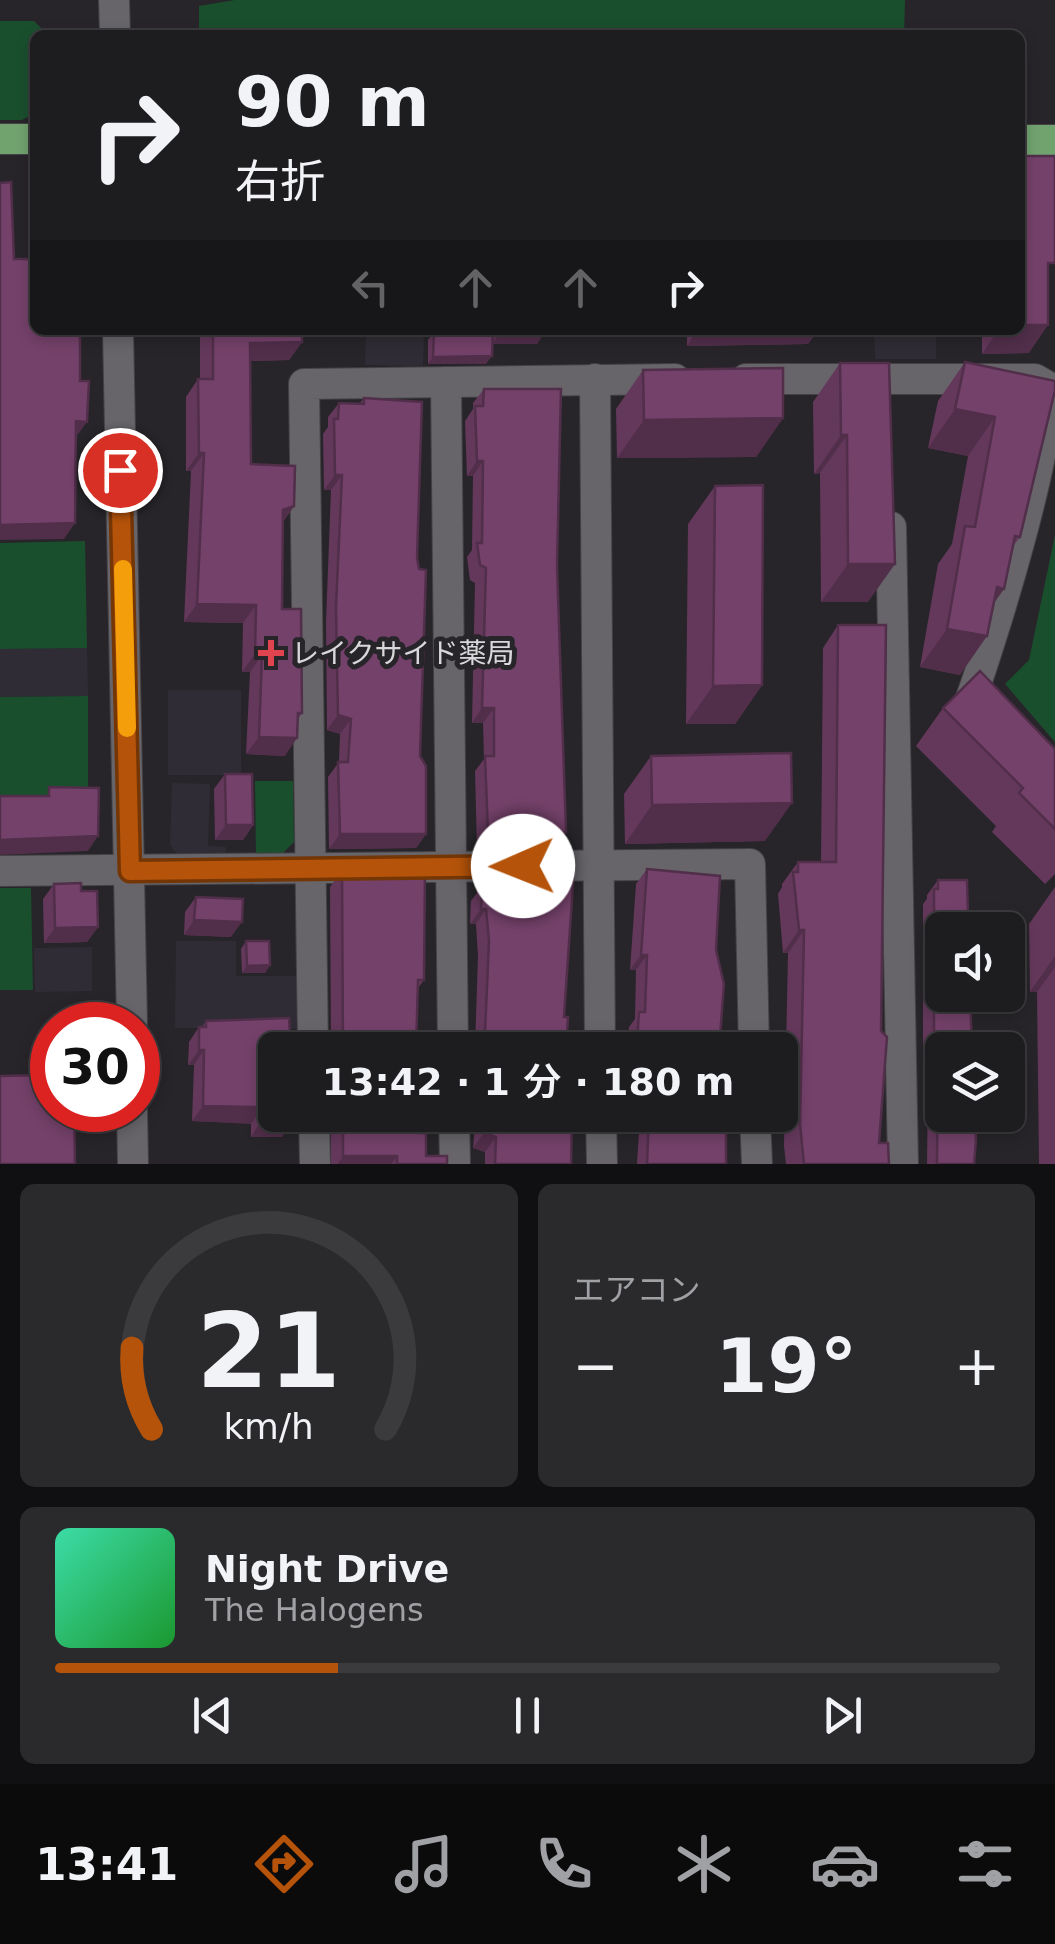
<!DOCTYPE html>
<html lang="ja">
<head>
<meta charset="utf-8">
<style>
  body { margin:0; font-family:"DejaVu Sans","Noto Sans JP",sans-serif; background:#2a292c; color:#f1f3f6; height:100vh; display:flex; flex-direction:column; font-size:38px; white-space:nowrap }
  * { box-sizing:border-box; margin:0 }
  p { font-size:32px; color:#a0a1a4 }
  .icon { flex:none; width:55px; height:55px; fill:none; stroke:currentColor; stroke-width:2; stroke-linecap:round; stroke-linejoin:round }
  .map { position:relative; height:1164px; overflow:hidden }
  .panel { display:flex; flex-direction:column; gap:20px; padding:20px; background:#100f11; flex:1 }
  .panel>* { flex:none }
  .guide { position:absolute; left:30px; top:30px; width:995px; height:305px; border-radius:15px; box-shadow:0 5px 15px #0003,0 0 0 2px #3b3a3d; background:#1d1c1f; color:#f1f3f6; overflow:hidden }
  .buttons { position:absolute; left:925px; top:912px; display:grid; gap:20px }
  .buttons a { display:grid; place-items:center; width:100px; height:100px; border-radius:15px; background:#1d1c1f; box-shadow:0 5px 15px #0003,0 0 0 2px #3b3a3d; font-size:50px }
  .speed { position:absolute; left:30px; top:1002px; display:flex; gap:20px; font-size:50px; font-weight:700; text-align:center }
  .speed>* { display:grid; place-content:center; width:130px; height:130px; border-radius:50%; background:#1d1c1f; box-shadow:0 5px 15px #0003,0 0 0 2px #3b3a3d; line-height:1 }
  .speed .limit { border:15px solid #d22; background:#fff; color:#111 }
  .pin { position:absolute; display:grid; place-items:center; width:85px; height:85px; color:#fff; margin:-42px; border:5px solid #fff; border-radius:50%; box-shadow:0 2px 10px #0007 }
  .me { position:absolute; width:110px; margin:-55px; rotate:269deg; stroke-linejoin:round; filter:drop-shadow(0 0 8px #0008) }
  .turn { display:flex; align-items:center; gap:35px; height:210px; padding:0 40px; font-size:45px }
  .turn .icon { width:130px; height:130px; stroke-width:2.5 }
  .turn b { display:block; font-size:70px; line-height:85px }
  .lanes { display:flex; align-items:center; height:95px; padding:0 40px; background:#0003; justify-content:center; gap:50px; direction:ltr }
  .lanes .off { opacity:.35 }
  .big { font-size:75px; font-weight:600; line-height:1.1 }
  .panel .card { flex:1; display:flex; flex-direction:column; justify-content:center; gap:15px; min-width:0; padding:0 35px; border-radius:15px; background:#2a292c }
  .panel .dial { align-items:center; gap:0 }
  .dial svg { height:260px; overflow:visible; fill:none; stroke:#3b3a3d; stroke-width:7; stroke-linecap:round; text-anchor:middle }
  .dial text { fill:#f1f3f6; stroke:none }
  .song { display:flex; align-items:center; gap:30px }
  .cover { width:120px; height:120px; border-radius:15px; background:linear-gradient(135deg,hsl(160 70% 55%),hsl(130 70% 35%)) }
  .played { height:10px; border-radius:5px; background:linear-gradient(90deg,#b45309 30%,#3b3a3d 30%) }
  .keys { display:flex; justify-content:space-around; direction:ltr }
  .heat { display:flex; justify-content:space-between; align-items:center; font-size:55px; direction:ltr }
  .panel .tiles { flex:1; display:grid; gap:20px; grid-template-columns:1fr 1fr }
  .card:last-child { grid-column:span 2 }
  .trip { position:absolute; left:258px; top:1032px; width:540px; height:100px; border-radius:15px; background:#1d1c1f; box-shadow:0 5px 15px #0003,0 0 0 2px #3b3a3d; font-weight:600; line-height:100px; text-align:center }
  .tab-bar { display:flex; height:160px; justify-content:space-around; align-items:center; background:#0c0b0c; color:#a0a1a4 }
  .tab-bar .icon { width:70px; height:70px }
  .tab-bar .selected { color:#b45309 }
  .tab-bar b { font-size:45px; color:#f1f3f6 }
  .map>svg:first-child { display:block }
  .built { fill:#302c35 }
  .green { fill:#1a4f2e }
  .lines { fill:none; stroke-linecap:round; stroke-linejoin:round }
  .street-casing { stroke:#444245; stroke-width:32 }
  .secondary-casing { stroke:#444245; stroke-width:32 }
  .highway-casing { stroke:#444245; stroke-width:32 }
  .street { stroke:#67656a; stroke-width:30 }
  .secondary { stroke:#67656a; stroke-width:30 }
  .highway { stroke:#71a36f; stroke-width:30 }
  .wall { fill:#64385b }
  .shaded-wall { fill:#512e4a }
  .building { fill:#74416a; stroke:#512e4a; stroke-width:2.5 }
  .route-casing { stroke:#753606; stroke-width:25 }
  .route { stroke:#b45309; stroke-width:18 }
  .slow { stroke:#f59e0b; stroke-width:18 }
  .health-dot { fill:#e0444e; stroke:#272529; stroke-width:4 }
  .labels { text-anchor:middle; stroke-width:10; stroke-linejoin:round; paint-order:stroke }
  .poi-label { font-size:28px; fill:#d8d7d9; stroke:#272529; text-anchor:start }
</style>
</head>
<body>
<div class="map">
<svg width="1055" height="1164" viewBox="0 0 1055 1164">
  <rect width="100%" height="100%" fill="#272529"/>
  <!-- built -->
  <g class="built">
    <polygon points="366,330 487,330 424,332 423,366 365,365"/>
    <polygon points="874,330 936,330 936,359 875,359"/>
    <polygon points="87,648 88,696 0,697 0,649"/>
    <rect x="168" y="690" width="73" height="85"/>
    <polygon points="172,783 210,784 208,846 226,847 225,857 179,856 170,845"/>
    <polygon points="176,941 236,941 236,976 297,976 296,1029 175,1028"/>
    <polygon points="92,947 92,991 35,992 34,948"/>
  </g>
  <!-- green -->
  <g class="green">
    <polygon points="235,0 905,0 904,35 199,35 199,6"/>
    <polygon points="0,21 34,21 46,33 35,35 35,113 22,120 0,120"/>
    <polygon points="1055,535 1055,742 1005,684 1029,660"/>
    <polygon points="85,541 87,648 0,649 0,543"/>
    <polygon points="88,696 88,797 0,797 0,697"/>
    <polygon points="255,781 293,781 294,842 279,857 256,858"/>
    <polygon points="0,888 31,888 33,990 0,990"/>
  </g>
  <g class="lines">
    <!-- street casing -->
    <g class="street-casing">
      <g id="street">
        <polyline points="595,379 600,1050"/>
        <path d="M746,379H1035L1047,386C1055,438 992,640 971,698L978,707"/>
        <polyline points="446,382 453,1050"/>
        <polyline points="891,527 903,1164"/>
        <polyline points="0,871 750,864 754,1050"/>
        <polyline points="313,1050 304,384 675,379"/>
        <polyline points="314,1115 315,1164"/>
        <polyline points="454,1115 455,1164"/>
        <polyline points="601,1115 602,1164"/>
        <polyline points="755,1115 757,1164"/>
      </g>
    </g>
    <!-- secondary casing -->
    <g class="secondary-casing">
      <g id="secondary">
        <polyline points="114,0 115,35"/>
        <polyline points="118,330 132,1025"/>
        <polyline points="132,1110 133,1164"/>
      </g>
    </g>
    <!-- highway casing -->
    <g class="highway-casing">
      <g id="highway">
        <polyline points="0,139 35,139"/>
        <polyline points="1020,140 1055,140"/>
      </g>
    </g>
    <!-- street -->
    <use href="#street" class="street"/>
    <!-- secondary -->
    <use href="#secondary" class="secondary"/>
    <!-- highway -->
    <use href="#highway" class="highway"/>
  </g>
  <!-- wall -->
  <g class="wall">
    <polygon points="200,330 302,330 302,342 289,360 250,361 251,464 294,506 283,522 282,609 302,713 298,719 285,756 246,754 250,672 242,672 243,623 184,622 191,471 186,471 186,397 198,379 200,379"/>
    <polygon points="468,330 546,330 537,344 492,344 486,364 428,364 428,340 434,332 466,332"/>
    <polygon points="687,330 818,330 808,344 687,346"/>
    <polygon points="982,330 1020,330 1029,353 982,354"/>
    <polygon points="965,362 1055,381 1020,537 1014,545 993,604 960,675 920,667 938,564 952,544 968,456 928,448 938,401"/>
    <polygon points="840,363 868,602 821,602 820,473 814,474 813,402"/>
    <polygon points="643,370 783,418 756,457 617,458 616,409"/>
    <polygon points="484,389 557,566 566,832 556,847 477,848 475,771 484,759 483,723 472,723 475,583 470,580 467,557 472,550 473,476 467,476 465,421 473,409 473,403"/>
    <polygon points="364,398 417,558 420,756 426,834 416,848 329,849 328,777 339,762 340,734 327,730 326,622 331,490 324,490 323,434 328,427 328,417 339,403 360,403"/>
    <polygon points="715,486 762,685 735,724 686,724 688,524"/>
    <polygon points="838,625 879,1143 889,1164 786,1164 784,1146 788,953 783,953 778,894 782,887 782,884 798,862 821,862 823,648"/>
    <polygon points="943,708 1055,749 1055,874 1045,884 992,832 996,826 916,746"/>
    <polygon points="651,756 765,841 625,844 624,794"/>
    <polygon points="225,774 253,825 243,840 215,840 214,789"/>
    <polygon points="647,869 716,950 719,1050 627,1050 629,1027 635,1019 636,970 630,970 636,884"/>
    <polygon points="342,870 424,980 418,988 416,1050 331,1050 330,887"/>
    <polygon points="488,870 564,1017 567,1034 574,1050 477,1050 475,1048 478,956 476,924 470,924 471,901 477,893 477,885"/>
    <polygon points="938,880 942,930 974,1164 927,1164 928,1085 923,1084 923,904 927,899 927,895"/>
    <polygon points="54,884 98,927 87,942 44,943 43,899"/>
    <polygon points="1055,887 1055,1164 1039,1164 1037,992 1030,992 1029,924"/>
    <polygon points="196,897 231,937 184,935 185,912"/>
    <polygon points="246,941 270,965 265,973 242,973 241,949"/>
    <polygon points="206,1021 282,1137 251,1137 251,1124 245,1123 192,1121 194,1065 188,1065 189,1042 199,1027 202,1027"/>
    <polygon points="331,1115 418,1115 419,1133 426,1156 447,1164 331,1164"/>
    <polygon points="476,1115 572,1115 571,1164 485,1164 485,1152 473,1148"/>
    <polygon points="640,1115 726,1115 726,1164 637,1164"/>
  </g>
  <!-- shaded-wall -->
  <g class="shaded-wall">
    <polygon points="1020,325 1048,325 1029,353 982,354 998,330 1020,330"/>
    <polygon points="502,330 546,330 537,344 492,344"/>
    <polygon points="697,330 818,330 808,344 687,346"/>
    <polygon points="302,342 289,360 237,361 250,343"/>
    <polygon points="492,356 486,364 428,364 433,357"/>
    <polygon points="955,409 995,417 968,456 928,448"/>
    <polygon points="783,418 756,457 617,458 644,420"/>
    <polygon points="76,421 87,422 76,437"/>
    <polygon points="841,435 847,435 820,473 814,474"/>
    <polygon points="199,453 204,453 191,471 186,471"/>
    <polygon points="477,461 483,461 473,476 467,476"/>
    <polygon points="335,475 342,475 331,490 324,490"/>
    <polygon points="294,506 281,524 283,510"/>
    <polygon points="75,523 64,539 0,540 0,525"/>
    <polygon points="848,564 895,564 868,602 821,602"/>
    <polygon points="997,587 1004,589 977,627"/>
    <polygon points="197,604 256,605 243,623 184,622"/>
    <polygon points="947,629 987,636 960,675 920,667"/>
    <polygon points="255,654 262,655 250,672 242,672"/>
    <polygon points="762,685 735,724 686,724 713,686"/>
    <polygon points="482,708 494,708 483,723 472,723"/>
    <polygon points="338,715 351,719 340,734 327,730"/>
    <polygon points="259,737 297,738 285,756 246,754"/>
    <polygon points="792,803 765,841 625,844 652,805"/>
    <polygon points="226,825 253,825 243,840 215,840"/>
    <polygon points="566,832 556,847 477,848 488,833"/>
    <polygon points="340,834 426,834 416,848 329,849"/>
    <polygon points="98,836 88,851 0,855 0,840"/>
    <polygon points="481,909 486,909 476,924 470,924"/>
    <polygon points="194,920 242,922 231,937 184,935"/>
    <polygon points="98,927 87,942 44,943 55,928"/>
    <polygon points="799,930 804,930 788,953 783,953"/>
    <polygon points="641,955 647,955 636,970 630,970"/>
    <polygon points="1055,956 1055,967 1037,992 1030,992"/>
    <polygon points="270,965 265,973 242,973 247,966"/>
    <polygon points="637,1042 653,1044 649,1050 632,1050"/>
    <polygon points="199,1050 204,1050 194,1065 188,1065"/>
    <polygon points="934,1069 938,1070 928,1085 923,1084"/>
    <polygon points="203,1106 255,1107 261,1109 251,1124 192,1121"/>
    <polygon points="261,1121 292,1122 282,1137 251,1137"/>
    <polygon points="484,1133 496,1137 485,1152 473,1148"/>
    <polygon points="343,1156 397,1156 391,1164 338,1164"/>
  </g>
  <!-- building -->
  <g class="building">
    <polygon points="1020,156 1055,156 1055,263 1048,263 1048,325 1020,325"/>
    <polygon points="11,182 14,259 35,259 35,330 80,330 80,381 89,381 87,422 76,421 75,523 0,525 0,183"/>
    <polygon points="213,330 302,330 302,342 250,343 251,464 295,466 294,506 283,510 282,609 301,609 302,713 298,713 297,738 259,737 262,655 255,654 256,605 197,604 204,453 199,453 198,379 213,379"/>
    <polygon points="470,330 493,330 492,356 433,357 434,332 470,332"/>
    <polygon points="965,362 1055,381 1055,390 1020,537 1015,536 1004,589 997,587 987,636 947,629 965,526 975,527 995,417 955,409"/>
    <polygon points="840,363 889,363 895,564 848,564 847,435 841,435"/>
    <polygon points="783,368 783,418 644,420 643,370"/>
    <polygon points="484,389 561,389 557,566 566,832 488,833 485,756 494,756 494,708 482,708 486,568 480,565 477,543 482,543 483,461 477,461 475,406 483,406"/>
    <polygon points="364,398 422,402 417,558 419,569 426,570 420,756 426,766 426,834 340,834 338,762 348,762 351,719 338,715 336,607 342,475 335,475 334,419 338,419 339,403 364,404"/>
    <polygon points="763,485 762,685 713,686 715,486"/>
    <polygon points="838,625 886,625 881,1031 887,1037 879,1143 888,1143 889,1164 804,1164 800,1124 804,930 799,930 793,872 798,872 798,862 836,862"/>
    <polygon points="980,671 1055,749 1055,829 1019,793 1023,788 943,708"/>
    <polygon points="791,753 792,803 652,805 651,756"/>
    <polygon points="225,774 252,774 253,825 226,825"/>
    <polygon points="49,787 99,788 98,836 0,840 0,796 49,796"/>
    <polygon points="425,869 424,980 418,980 416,1050 343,1050 342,870"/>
    <polygon points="574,869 564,1017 568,1017 567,1034 574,1035 574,1050 491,1050 492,1038 485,1033 489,941 486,909 481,909 482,886 487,886 488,870"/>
    <polygon points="647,869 720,876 716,950 724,984 719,1050 653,1050 653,1044 637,1042 639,1012 645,1012 647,955 641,955"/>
    <polygon points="938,880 967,880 968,913 972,913 972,930 942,930 942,995 970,995 972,1050 942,1050 942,1115 975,1115 976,1140 974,1164 937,1164 938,1078 938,1070 934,1069 934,889 938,889"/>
    <polygon points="81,883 81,891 97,891 98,927 55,928 54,884"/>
    <polygon points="196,897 243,899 242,922 194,920"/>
    <polygon points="246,941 269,941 270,965 247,966"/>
    <polygon points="289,1018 291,1050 275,1050 275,1115 293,1115 292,1122 261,1121 261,1109 255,1107 203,1106 204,1050 199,1050 199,1027 206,1027 206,1021"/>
    <polygon points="52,1075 52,1110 74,1110 75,1164 0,1164 0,1076"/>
    <polygon points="343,1115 418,1115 419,1133 426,1133 426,1156 447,1156 447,1164 397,1164 397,1156 343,1156"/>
    <polygon points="485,1115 572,1115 571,1164 495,1164 496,1137 484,1133"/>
    <polygon points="649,1115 726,1115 726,1164 647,1164"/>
  </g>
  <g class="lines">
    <!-- route casing -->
    <g class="route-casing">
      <polyline id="route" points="120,470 130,871 523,866"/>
    </g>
    <!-- route -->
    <use href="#route" class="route"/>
    <!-- slow -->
    <polyline class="slow" points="123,569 127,728"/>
  </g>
  <!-- markers -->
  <path class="health-dot" d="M266 638h10v10h10v10h-10v10h-10v-10h-10v-10h10z"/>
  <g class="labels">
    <!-- poi labels -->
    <g class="poi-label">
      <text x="291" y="663">レイクサイド薬局</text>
    </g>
  </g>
</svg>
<div class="buttons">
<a><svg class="icon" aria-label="sound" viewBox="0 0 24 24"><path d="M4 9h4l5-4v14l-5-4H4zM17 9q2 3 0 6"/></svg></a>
<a><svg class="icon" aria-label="layers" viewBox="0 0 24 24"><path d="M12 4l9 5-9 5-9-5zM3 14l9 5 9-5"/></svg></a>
</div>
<div class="speed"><div class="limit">30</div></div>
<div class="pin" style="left:120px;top:470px;background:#d93025"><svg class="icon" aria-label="arrive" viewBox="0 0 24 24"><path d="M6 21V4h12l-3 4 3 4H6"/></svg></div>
<svg class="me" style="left:523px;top:866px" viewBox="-20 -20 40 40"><circle r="19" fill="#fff"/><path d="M0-13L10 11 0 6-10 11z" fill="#b45309"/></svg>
<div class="trip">13:42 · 1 分 · 180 m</div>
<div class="guide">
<div class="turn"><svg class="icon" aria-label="right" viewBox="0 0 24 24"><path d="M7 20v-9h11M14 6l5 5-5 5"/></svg><div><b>90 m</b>右折</div></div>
<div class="lanes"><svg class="icon off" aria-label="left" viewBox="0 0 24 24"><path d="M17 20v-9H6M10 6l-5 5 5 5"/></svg><svg class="icon off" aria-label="ahead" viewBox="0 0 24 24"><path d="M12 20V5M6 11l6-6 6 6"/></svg><svg class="icon off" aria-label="ahead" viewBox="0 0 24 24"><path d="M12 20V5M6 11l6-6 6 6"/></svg><svg class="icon" aria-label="right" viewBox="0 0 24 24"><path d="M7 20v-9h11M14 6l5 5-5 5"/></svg></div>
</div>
</div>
<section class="panel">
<div class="tiles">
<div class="card dial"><svg viewBox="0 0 100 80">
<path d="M14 69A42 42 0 1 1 86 69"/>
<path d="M14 69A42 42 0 0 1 8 44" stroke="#b45309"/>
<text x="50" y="56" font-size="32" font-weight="700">21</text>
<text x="50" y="72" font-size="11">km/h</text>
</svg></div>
<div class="card"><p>エアコン</p>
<div class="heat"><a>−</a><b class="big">19°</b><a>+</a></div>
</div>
<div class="card">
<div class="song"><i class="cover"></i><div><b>Night Drive</b><p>The Halogens</p></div></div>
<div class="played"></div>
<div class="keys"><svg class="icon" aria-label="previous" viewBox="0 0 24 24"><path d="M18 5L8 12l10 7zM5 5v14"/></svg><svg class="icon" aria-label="pause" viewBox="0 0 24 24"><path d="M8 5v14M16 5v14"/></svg><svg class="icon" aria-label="next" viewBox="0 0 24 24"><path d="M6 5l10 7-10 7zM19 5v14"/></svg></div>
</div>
</div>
</section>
<nav class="tab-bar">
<b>13:41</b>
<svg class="icon selected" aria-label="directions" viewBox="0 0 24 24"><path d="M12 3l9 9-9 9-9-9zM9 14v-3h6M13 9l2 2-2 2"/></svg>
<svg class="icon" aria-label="music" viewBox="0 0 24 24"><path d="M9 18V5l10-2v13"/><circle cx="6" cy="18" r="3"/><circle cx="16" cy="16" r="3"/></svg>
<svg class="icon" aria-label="phone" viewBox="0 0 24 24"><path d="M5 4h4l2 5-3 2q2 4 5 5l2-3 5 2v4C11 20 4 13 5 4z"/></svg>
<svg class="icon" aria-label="climate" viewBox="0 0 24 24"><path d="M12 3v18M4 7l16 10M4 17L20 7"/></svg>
<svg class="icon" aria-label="car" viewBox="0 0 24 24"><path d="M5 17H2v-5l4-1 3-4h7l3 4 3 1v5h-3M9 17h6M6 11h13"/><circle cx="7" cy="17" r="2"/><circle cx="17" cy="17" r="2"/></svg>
<svg class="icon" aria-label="filters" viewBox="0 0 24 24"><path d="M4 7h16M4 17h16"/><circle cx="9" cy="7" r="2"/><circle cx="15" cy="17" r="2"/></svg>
</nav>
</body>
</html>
